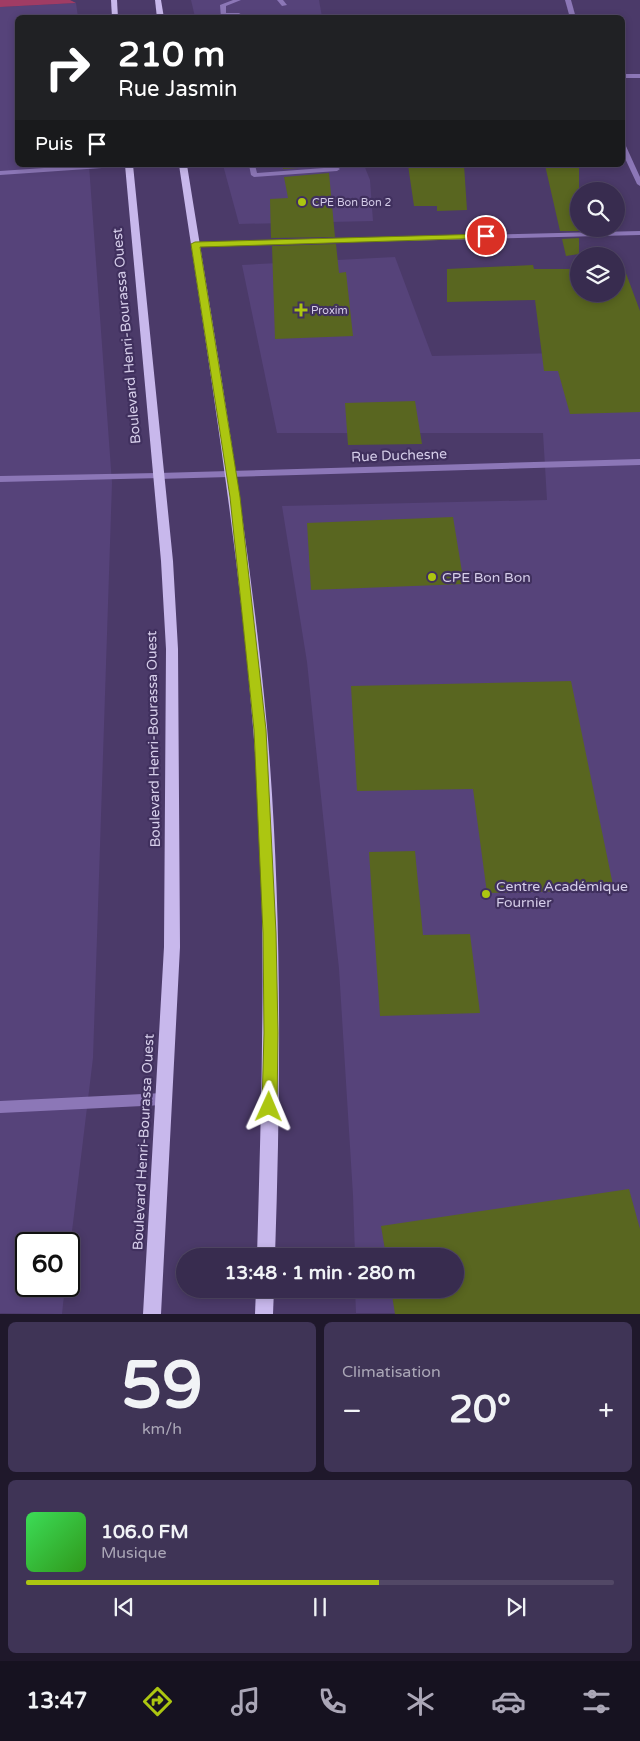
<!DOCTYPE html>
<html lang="fr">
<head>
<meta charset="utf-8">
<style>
  body { margin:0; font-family:"Varela Round",sans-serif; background:#3f3456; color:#f1f3f6; height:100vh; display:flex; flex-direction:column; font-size:19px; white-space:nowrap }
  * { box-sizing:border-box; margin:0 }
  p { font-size:16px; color:#aba7b7 }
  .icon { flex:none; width:28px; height:28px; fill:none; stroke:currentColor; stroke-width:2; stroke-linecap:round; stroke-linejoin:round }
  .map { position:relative; height:1314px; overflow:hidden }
  .details { display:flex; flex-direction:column; gap:8px; padding:8px; background:#1f182b; flex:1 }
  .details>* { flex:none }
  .guide { position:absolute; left:15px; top:15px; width:610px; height:152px; border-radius:8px; box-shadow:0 2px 8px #0003,0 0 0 1px #524866; background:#202124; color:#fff; overflow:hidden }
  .controls { position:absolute; left:570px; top:182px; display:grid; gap:10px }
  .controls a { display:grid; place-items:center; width:55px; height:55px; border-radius:50%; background:#382c4f; box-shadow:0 2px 8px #0003,0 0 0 1px #524866; font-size:25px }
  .speed { position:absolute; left:15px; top:1232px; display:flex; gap:10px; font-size:25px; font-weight:700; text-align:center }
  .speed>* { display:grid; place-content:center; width:65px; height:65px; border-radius:50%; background:#382c4f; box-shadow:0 2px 8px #0003,0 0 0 1px #524866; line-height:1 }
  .speed .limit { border:2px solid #111; border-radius:8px; background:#fff; color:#111 }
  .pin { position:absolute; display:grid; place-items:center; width:42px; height:42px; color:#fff; margin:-21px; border:2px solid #fff; border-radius:50%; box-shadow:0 1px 5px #0007 }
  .me { position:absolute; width:55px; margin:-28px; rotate:1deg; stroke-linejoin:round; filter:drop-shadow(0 0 4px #0008) }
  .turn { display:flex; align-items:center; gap:18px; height:105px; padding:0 20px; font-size:22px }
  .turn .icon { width:65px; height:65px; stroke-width:2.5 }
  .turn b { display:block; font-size:35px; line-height:42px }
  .then { display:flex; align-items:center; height:48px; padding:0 20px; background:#0003; gap:10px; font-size:19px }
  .big { font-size:38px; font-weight:800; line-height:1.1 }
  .details .widget { flex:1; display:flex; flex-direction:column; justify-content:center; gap:8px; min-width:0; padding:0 18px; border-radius:8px; background:#3f3456 }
  .details .dial { align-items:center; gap:0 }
  .dial b { font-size:65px; line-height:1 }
  .song { display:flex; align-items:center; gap:15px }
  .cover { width:60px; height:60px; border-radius:8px; background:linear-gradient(135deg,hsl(130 70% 55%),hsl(110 70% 35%)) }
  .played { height:5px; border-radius:2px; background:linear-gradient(90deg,#acc611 60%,#524866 60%) }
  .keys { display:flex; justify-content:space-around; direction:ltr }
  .heat { display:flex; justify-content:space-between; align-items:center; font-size:28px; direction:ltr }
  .details .tiles { flex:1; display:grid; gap:8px; grid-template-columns:1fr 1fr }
  .widget:last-child { grid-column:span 2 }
  .trip { position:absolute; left:176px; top:1248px; width:288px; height:50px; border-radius:25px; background:#382c4f; box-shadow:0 2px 8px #0003,0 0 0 1px #524866; font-weight:800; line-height:50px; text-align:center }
  .dock { display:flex; height:80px; justify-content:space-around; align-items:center; background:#161220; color:#aba7b7 }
  .dock .icon { width:35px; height:35px }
  .dock .on { color:#acc611 }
  .dock b { font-size:22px; color:#f1f3f6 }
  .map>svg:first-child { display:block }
  .built { fill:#56437a }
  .green { fill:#a03c64 }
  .building { fill:#596620 }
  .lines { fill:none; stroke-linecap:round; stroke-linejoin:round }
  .service { fill:#8c77b7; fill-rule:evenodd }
  .minor { fill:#8c77b7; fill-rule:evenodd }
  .primary { fill:#c8b8ec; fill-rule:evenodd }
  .route { fill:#acc611; stroke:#70810b }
  .poi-dot { fill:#acc611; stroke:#40305e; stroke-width:2 }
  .labels { text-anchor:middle; stroke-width:4.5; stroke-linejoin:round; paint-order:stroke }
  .far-poi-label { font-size:11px; fill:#d5cde9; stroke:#40305e; text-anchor:start }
  .street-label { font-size:14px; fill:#d5cde9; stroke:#40305e }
  .poi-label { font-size:14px; fill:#d5cde9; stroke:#40305e; text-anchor:start }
</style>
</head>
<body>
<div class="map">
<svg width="640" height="1314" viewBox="0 0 640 1314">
  <rect width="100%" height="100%" fill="#4b3a69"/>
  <!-- built -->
  <g class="built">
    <polygon points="191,0 319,0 322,17 195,17"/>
    <polygon points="76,3 78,17 18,18 18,165 89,165 112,483 93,1058 69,1256 69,1244 26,1244 26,1286 65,1286 62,1314 0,1313 0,7"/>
    <polygon points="223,165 364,165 370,180 373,221 239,224"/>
    <polygon points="395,257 432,356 640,351 640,1313 356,1313 355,1289 455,1289 455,1256 355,1256 353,1195 339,969 307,662 282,506 547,500 543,433 277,433 242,265"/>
  </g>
  <!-- green -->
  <polygon class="green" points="0,0 70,0 76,3 0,7"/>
  <!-- building -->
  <g class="building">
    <polygon points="283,165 329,165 329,166 283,169"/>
    <polygon points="408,165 464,165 467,210 437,211 437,206 414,206"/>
    <polygon points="545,165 579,165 579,231 560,231"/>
    <polygon points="329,173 335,237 271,238 270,199 288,198 284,177"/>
    <polygon points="579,238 579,254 566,256 562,239"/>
    <polygon points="336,244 339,273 346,272 353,336 275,339 272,246"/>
    <polygon points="533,265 534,269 579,269 579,294 616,294 616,268 624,268 640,311 640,412 570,414 558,371 544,371 535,300 447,302 447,269"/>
    <polygon points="415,401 422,444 348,445 345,403"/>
    <polygon points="453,517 464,584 311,590 307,523"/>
    <polygon points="571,681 614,890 487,893 473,789 357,791 351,686"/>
    <polygon points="415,851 423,935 470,934 480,1013 380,1016 369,852"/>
    <polygon points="629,1189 640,1229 640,1314 395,1314 391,1289 455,1289 455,1256 386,1256 381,1226"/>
  </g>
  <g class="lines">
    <!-- service -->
    <g class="service">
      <polygon points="233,0 241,0 226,6 226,13 239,13 242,15 239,17 221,18 220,5"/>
      <polygon points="277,0 283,0 287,5 282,6"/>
      <polygon points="88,165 119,165 116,167 0,175 0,171"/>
      <polygon points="249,165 255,165 257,173 337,167 340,169 337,171 254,177 251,175"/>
      <polygon points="158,473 162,476 161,478 0,482 0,476"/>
      <polygon points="163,1093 168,1094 170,1099 168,1104 163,1105 0,1113 0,1101"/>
    </g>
    <!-- minor -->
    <g class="minor">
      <polygon points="565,0 571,0 576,18 570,18"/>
      <rect x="622" y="74" width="18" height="4"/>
      <polygon points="622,142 625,144 640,177 640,186 637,184 622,152"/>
      <polygon points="640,231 640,235 195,246 191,244 195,242"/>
      <polygon points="640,459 640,465 158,479 154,476 158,473"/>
    </g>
    <!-- primary -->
    <g class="primary">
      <polygon points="111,0 117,0 118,18 112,18"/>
      <polygon points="155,0 161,0 164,18 157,18"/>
      <polygon points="125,165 133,165 173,561 178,649 180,947 161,1314 143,1314 164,947 166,649 161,561"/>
      <path d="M179,165H187C217,352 250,539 267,727C282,902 281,1081 275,1256H257C262,1080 268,903 253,727C238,539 207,352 179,165Z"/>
      <polygon points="256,1289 274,1289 273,1314 255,1314"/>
    </g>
  </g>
  <!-- route -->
  <polygon class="route" points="486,234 490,236 489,238 200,247 240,497 266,730 276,933 278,1033 277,1107 275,1112 269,1115 264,1112 262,1107 264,1033 263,933 254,730 230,497 191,244 195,242"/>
  <!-- markers -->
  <g class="poi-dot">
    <circle cx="302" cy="202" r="5"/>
    <path d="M298.5 302.5h5v5h5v5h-5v5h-5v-5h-5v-5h5z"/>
    <circle cx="432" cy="577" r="5"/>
    <circle cx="486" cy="894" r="5"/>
  </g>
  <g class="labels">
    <!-- far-poi labels -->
    <g class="far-poi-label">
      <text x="312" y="206">CPE Bon Bon 2</text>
      <text x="311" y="314">Proxim</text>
    </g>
    <!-- street labels -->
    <g class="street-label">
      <text transform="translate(126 336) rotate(-95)" y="5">Boulevard Henri-Bourassa Ouest</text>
      <text transform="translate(399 455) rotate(-2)" y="5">Rue Duchesne</text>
      <text transform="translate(153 739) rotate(-91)" y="5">Boulevard Henri-Bourassa Ouest</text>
      <text transform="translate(143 1142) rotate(-87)" y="5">Boulevard Henri-Bourassa Ouest</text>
    </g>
    <!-- poi labels -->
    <g class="poi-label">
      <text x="442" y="582">CPE Bon Bon</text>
      <text x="496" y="891">Centre Académique<tspan x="496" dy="16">Fournier</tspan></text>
    </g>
  </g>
</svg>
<div class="controls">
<a><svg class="icon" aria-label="search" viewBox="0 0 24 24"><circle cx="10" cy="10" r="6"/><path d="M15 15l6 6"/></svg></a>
<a><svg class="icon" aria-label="layers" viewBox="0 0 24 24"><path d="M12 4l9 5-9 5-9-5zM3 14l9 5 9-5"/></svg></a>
</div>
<div class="speed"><div class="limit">60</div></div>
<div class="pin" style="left:486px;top:236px;background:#d93025"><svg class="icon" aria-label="arrive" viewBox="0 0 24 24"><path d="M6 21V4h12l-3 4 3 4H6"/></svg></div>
<svg class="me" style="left:269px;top:1107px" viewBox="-20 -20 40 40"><path d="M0-17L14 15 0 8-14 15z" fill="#acc611" stroke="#fff" stroke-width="4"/></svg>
<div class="trip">13:48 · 1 min · 280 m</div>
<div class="guide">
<div class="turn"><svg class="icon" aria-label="right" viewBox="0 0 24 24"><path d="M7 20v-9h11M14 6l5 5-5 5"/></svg><div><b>210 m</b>Rue Jasmin</div></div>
<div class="then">Puis<svg class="icon" aria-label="arrive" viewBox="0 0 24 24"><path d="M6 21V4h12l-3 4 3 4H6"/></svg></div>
</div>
</div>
<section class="details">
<div class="tiles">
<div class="widget dial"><b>59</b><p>km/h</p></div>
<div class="widget"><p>Climatisation</p>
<div class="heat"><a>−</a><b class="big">20°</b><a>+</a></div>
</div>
<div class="widget">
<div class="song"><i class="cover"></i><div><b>106.0 FM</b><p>Musique</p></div></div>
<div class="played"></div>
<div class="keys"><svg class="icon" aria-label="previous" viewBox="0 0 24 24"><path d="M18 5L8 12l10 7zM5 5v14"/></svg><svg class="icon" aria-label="pause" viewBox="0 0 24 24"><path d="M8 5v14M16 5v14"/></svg><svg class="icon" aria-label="next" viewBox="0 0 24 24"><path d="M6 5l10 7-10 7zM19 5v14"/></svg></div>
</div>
</div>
</section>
<nav class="dock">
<b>13:47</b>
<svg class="icon on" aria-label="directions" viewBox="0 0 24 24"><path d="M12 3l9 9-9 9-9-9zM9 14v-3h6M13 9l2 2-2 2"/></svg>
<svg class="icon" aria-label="music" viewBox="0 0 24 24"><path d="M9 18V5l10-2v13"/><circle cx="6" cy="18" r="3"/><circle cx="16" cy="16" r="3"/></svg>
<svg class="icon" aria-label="phone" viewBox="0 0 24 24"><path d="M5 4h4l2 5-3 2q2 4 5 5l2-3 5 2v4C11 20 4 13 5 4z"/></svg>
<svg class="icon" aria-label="climate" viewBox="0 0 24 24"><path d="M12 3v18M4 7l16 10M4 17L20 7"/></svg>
<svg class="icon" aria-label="car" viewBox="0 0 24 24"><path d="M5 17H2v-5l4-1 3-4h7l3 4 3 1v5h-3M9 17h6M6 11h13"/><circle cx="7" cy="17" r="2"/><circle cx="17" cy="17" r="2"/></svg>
<svg class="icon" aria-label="filters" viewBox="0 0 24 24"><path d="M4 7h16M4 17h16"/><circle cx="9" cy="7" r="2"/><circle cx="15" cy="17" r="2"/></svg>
</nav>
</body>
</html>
